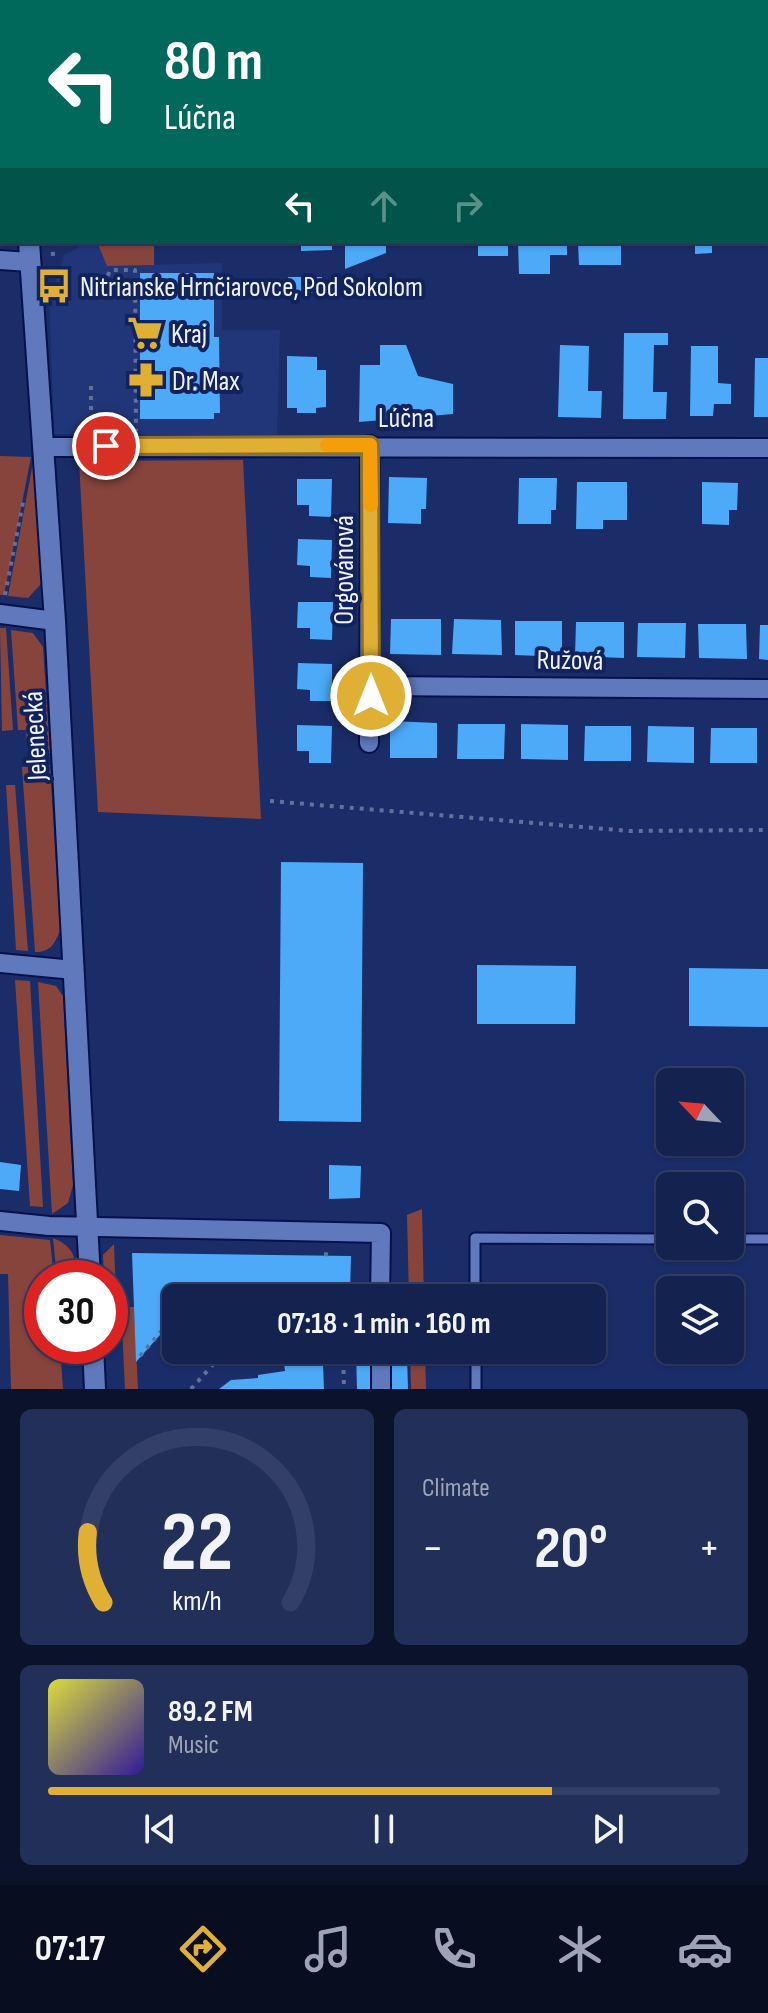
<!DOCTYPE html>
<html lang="en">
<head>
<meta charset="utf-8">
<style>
  body { margin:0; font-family:"Sofia Sans Condensed",sans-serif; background:#212f59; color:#f1f3f6; height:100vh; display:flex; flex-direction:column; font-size:30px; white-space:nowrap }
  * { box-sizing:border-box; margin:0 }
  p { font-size:26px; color:#9da4b7 }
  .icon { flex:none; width:44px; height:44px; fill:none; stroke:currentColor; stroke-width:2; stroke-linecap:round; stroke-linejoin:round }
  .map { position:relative; height:1389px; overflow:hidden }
  .drawer { display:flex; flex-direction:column; gap:20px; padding:20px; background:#0b132b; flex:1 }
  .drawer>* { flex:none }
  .hud { position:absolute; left:0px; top:0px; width:768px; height:244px; box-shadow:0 2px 6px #0004,0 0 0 2px #333f66; background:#00695c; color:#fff; overflow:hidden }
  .needle { width:52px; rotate:296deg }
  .tools { position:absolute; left:656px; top:1068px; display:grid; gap:16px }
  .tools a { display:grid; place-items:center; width:88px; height:88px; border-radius:12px; background:#14224f; box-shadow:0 2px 6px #0004,0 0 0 2px #333f66; font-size:40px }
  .speed { position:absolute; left:24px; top:1260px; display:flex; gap:16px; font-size:40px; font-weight:700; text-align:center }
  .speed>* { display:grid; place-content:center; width:104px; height:104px; border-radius:50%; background:#14224f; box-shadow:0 2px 6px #0004,0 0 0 2px #333f66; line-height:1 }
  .speed .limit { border:12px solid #d22; background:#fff; color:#111 }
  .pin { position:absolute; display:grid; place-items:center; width:68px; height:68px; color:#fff; margin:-34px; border:4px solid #fff; border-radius:50%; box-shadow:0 2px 8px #0007 }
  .me { position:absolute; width:88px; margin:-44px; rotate:0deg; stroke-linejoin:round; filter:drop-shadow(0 0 6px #0008) }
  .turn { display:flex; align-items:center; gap:28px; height:168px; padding:0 32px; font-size:36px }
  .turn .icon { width:104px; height:104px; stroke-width:2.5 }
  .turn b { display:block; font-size:56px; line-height:68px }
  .lanes { display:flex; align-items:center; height:76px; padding:0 32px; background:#0003; justify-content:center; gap:40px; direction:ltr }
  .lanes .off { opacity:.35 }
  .big { font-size:60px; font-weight:700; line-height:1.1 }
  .drawer .card { flex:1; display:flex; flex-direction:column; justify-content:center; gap:12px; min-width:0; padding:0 28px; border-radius:12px; background:#212f59 }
  .drawer .dial { align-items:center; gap:0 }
  .dial svg { height:208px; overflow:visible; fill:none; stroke:#333f66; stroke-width:7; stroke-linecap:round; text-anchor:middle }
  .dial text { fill:#f1f3f6; stroke:none }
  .song { display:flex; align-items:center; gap:24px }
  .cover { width:96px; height:96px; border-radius:12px; background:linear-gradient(135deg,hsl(60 70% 55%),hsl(250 70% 35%)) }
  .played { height:8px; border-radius:4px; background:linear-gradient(90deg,#dfb034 75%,#333f66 75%) }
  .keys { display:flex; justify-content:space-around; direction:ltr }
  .heat { display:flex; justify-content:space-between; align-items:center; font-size:44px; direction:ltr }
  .drawer .tiles { flex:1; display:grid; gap:20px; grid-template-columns:1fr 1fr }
  .card:last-child { grid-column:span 2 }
  .trip { position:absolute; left:162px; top:1284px; width:444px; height:80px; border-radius:12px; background:#14224f; box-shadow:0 2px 6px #0004,0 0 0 2px #333f66; font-weight:700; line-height:80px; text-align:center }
  .tab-bar { display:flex; height:128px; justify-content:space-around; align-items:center; background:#080e20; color:#9da4b7 }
  .tab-bar .icon { width:56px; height:56px }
  .tab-bar .selected { color:#dfb034 }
  .tab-bar b { font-size:36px; color:#f1f3f6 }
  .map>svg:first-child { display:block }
  .built { fill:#213679 }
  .green { fill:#86443d }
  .building { fill:#4caaf9 }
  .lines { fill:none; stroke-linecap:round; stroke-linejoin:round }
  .service-casing { stroke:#06114c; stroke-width:13 }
  .minor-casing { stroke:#06114c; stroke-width:22 }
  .tertiary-casing { stroke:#06114c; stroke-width:24 }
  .path { stroke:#62709a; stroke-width:4; stroke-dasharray:4 6; stroke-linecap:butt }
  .service { stroke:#5f79bc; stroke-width:9 }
  .minor { stroke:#5f79bc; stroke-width:18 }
  .tertiary { stroke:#5f79bc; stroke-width:20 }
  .route-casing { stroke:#917222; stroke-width:20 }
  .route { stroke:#dfb034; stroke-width:14 }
  .slow { stroke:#f59e0b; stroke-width:14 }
  .labels { text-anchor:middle; stroke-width:8; stroke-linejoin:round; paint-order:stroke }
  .poi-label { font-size:28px; fill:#eff2fa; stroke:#11225d; text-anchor:start }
  .street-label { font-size:28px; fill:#eff2fa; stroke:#11225d }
</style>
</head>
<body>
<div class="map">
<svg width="768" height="1389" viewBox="0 0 768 1389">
  <rect width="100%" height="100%" fill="#1a2d69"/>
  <!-- built -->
  <polygon class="built" points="75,242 97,242 107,266 222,263 222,330 280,330 277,436 54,434 49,290 54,286 64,255 78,248"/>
  <!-- green -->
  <g class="green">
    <polygon points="97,242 154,242 154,265 107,266"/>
    <polygon points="0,456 31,457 4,595 0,595"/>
    <polygon points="243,460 261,819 98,812 79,461"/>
    <polygon points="33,463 41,584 28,598 8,596"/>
    <polygon points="0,628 6,628 13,730 2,731"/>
    <polygon points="11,630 33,633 43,647 50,753 28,755 26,730 18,730"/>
    <path d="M50,765L60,931C54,944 51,952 35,952L22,767Z"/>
    <polygon points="6,785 15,785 28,951 16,950"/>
    <polygon points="15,980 30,981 43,1207 30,1206"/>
    <polygon points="38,982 56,986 63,996 73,1185 68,1203 52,1214"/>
    <polygon points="422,1209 424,1298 409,1298 407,1215"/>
    <polygon points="0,1235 50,1240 54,1278 42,1278 42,1346 60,1346 63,1389 11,1389 8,1274 0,1274"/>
    <path d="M53,1238C73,1246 76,1257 77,1278H57Z"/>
    <polygon points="114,1244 117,1323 110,1323 110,1278 104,1278 103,1255"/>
    <polygon points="121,1307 134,1307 138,1389 125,1389"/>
    <polygon points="410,1350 425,1350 426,1389 411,1389"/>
  </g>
  <!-- building -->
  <g class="building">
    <polygon points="301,242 332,242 332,250 301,251"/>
    <polygon points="345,242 386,242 386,253 345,269"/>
    <rect x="478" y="242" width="30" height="14"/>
    <polygon points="518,242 567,242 567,255 550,255 550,274 519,274"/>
    <polygon points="578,242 621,242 621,265 579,265"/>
    <polygon points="695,242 712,242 712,253 695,254"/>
    <polygon points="140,273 214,273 214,337 219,337 220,413 214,413 214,419 140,419"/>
    <polygon points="288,277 322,277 323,293 288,293"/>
    <polygon points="624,333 668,333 668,345 654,345 653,392 667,392 666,419 623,419"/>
    <polygon points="380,345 406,345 418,376 453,384 453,414 359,422 360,365 380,365"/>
    <polygon points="560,345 589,346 588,391 602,391 601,418 558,417"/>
    <polygon points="691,346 718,346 718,383 731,384 731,404 714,404 713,416 690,416"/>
    <polygon points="287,356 317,357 317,370 326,370 326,407 316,408 316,413 297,413 297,408 287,408"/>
    <polygon points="755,358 768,358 768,417 754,417"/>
    <polygon points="389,477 427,478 426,509 421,509 421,524 388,523"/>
    <polygon points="519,478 557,478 556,510 551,510 551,524 518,524"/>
    <polygon points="297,479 332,479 331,517 309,516 309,505 297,505"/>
    <polygon points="577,482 627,482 627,520 603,520 603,529 576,529"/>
    <polygon points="702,482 738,483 737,510 729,510 729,525 702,524"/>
    <polygon points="298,539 332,540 331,578 310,577 310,566 297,565"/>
    <polygon points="298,602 333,602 332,640 310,639 310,628 297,628"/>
    <polygon points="391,619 441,619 441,655 390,654"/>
    <polygon points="454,619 501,620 502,655 452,654"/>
    <polygon points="515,621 562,621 562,657 515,655"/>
    <polygon points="576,622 624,622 624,658 575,656"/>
    <polygon points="638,623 686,623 685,658 637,657"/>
    <polygon points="698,624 746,624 747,659 699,658"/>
    <polygon points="760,625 768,625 768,660 759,659"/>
    <polygon points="298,663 332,664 332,701 310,701 310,690 297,689"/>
    <polygon points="390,721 437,723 437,758 390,758"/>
    <polygon points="458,724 505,724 504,759 457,759"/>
    <polygon points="521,724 568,725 568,760 521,759"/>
    <polygon points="297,725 332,726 331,763 309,763 309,751 297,751"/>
    <polygon points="585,726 631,726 631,761 584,761"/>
    <polygon points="648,726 694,727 694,763 647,762"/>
    <polygon points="711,728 757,728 757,763 710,763"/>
    <polygon points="281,862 363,863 361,1122 279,1121"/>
    <polygon points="477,965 576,966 575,1024 477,1024"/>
    <polygon points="689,968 768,969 768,1027 689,1026"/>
    <polygon points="0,1162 21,1165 19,1191 0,1189"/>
    <polygon points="329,1165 361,1166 360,1198 329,1199"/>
    <polygon points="132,1253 351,1256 350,1294 199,1291 193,1298 176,1298 176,1317 136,1362"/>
    <polygon points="356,1350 372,1350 373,1389 357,1389"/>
    <polygon points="390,1355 407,1355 408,1389 391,1389"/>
    <polygon points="284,1362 323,1365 324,1389 219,1389 231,1380 258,1378 258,1375 285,1371"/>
  </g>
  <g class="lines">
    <!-- service casing -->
    <g class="service-casing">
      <g id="service">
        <polyline points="730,1239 768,1239"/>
        <polyline points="475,1298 475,1238 670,1239"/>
        <polyline points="476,1350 476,1389"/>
      </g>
    </g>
    <!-- minor casing -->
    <g class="minor-casing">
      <g id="minor">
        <polyline points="766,160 768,160"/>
        <polyline points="0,260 29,262"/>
        <polyline points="43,447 768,448"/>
        <polyline points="0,614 55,621"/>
        <polyline points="370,686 768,689"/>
        <polyline points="369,743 370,445"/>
        <polyline points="0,963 74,970"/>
        <polyline points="0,1221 49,1226 381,1233 380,1298"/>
        <polyline points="381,1350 381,1389"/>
      </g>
    </g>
    <!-- tertiary casing -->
    <g class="tertiary-casing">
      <g id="tertiary">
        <polyline points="26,2 26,0"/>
        <polyline points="29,242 55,621 90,1278"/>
        <polyline points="93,1346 95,1389"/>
      </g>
    </g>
    <!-- path -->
    <g class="path">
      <polyline points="515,0 515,2"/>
      <polyline points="52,242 53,256"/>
      <polyline points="104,285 110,270 135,270 136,431"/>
      <polyline points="91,430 91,385"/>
      <polyline points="5,595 24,497"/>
      <polyline points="270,801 630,831 768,830"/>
      <polyline points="324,1254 333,1255"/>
      <polyline points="190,1298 199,1289 353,1291"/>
      <polyline points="343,1350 344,1389"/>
      <polyline points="140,1356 176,1314"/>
      <polyline points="191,1389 226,1350"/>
    </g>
    <!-- service -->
    <use href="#service" class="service"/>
    <!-- minor -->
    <use href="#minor" class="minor"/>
    <!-- tertiary -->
    <use href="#tertiary" class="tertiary"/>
  </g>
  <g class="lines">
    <!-- route casing -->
    <g class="route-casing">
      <polyline id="route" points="106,446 370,445 371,696"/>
    </g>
    <!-- route -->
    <use href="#route" class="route"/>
    <!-- slow -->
    <polyline class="slow" points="327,445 370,445 371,505"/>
  </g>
  <!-- icons -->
  <defs>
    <g id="bus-bare" transform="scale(2.76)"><path d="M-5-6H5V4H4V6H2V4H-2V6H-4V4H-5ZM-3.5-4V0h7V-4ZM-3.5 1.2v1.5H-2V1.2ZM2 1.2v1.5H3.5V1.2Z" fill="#dfb034" stroke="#11225d" stroke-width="2.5" paint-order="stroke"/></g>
    <g id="supermarket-bare" transform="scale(2.76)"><path d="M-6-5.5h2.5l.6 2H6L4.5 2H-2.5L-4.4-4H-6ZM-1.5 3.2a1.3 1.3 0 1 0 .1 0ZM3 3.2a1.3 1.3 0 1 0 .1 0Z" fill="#dfb034" stroke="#11225d" stroke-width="2.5" paint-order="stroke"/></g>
    <g id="pharmacy-bare" transform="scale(2.76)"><path d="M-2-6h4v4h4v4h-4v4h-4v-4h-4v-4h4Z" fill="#dfb034" stroke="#11225d" stroke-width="2.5" paint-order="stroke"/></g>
  </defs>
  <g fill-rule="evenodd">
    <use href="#bus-bare" x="54" y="286"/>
    <use href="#supermarket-bare" x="145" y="333"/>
    <use href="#pharmacy-bare" x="146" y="380"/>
  </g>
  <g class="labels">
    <!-- poi labels -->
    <g class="poi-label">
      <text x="80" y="296">Nitrianske Hrnčiarovce, Pod Sokolom</text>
      <text x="171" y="343">Kraj</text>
      <text x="172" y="390">Dr. Max</text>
    </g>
    <!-- street labels -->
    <g class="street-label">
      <text x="406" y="427">Lúčna</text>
      <text transform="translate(343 570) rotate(-90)" y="10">Orgovánová</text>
      <text transform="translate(570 659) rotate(1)" y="10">Ružová</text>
      <text transform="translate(34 736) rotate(-93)" y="10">Jelenecká</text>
    </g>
  </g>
</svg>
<div class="tools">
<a><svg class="needle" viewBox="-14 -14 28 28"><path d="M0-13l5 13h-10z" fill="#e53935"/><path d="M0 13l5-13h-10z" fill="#9da4b7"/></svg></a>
<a><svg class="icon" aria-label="search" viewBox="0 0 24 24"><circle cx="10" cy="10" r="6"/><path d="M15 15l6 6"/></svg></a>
<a><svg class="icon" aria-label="layers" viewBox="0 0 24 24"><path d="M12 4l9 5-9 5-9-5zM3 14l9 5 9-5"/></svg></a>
</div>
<div class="speed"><div class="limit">30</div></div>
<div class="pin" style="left:106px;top:446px;background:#d93025"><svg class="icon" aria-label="arrive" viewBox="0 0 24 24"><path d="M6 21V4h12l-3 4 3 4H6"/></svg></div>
<svg class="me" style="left:371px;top:696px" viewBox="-20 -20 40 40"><circle r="17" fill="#dfb034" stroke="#fff" stroke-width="3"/><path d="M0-11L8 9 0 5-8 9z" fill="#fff"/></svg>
<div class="trip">07:18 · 1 min · 160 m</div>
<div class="hud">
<div class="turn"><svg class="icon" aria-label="left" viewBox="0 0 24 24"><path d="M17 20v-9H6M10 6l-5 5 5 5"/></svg><div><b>80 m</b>Lúčna</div></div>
<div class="lanes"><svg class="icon" aria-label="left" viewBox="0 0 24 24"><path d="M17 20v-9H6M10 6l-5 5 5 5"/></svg><svg class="icon off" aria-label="ahead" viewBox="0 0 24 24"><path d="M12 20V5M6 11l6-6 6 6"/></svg><svg class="icon off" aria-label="right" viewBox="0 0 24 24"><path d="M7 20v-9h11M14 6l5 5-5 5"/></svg></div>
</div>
</div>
<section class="drawer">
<div class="tiles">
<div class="card dial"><svg viewBox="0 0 100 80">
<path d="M14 69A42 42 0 1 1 86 69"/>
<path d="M14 69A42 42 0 0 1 8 42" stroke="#dfb034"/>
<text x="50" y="56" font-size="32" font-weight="700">22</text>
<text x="50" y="72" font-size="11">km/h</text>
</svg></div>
<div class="card"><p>Climate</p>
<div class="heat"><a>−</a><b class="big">20°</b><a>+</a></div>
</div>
<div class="card">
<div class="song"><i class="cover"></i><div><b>89.2 FM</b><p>Music</p></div></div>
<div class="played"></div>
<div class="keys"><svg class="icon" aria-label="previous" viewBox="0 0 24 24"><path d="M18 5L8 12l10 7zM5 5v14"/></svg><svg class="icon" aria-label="pause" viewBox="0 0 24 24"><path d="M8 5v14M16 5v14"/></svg><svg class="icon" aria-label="next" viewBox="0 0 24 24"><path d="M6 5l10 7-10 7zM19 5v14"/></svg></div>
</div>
</div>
</section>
<nav class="tab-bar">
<b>07:17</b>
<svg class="icon selected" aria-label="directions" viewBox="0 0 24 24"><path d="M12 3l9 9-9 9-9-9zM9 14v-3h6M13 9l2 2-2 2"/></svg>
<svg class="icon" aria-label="music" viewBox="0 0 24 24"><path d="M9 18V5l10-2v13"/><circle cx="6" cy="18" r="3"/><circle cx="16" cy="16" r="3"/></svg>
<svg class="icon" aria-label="phone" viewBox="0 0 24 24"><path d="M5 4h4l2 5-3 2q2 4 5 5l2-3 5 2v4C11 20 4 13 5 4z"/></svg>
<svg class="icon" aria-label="climate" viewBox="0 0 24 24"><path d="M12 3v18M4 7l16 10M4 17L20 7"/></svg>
<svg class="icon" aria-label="car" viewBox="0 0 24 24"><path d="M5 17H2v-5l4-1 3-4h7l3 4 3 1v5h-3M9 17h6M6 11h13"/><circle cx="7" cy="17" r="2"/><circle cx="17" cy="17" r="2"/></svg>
</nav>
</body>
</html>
